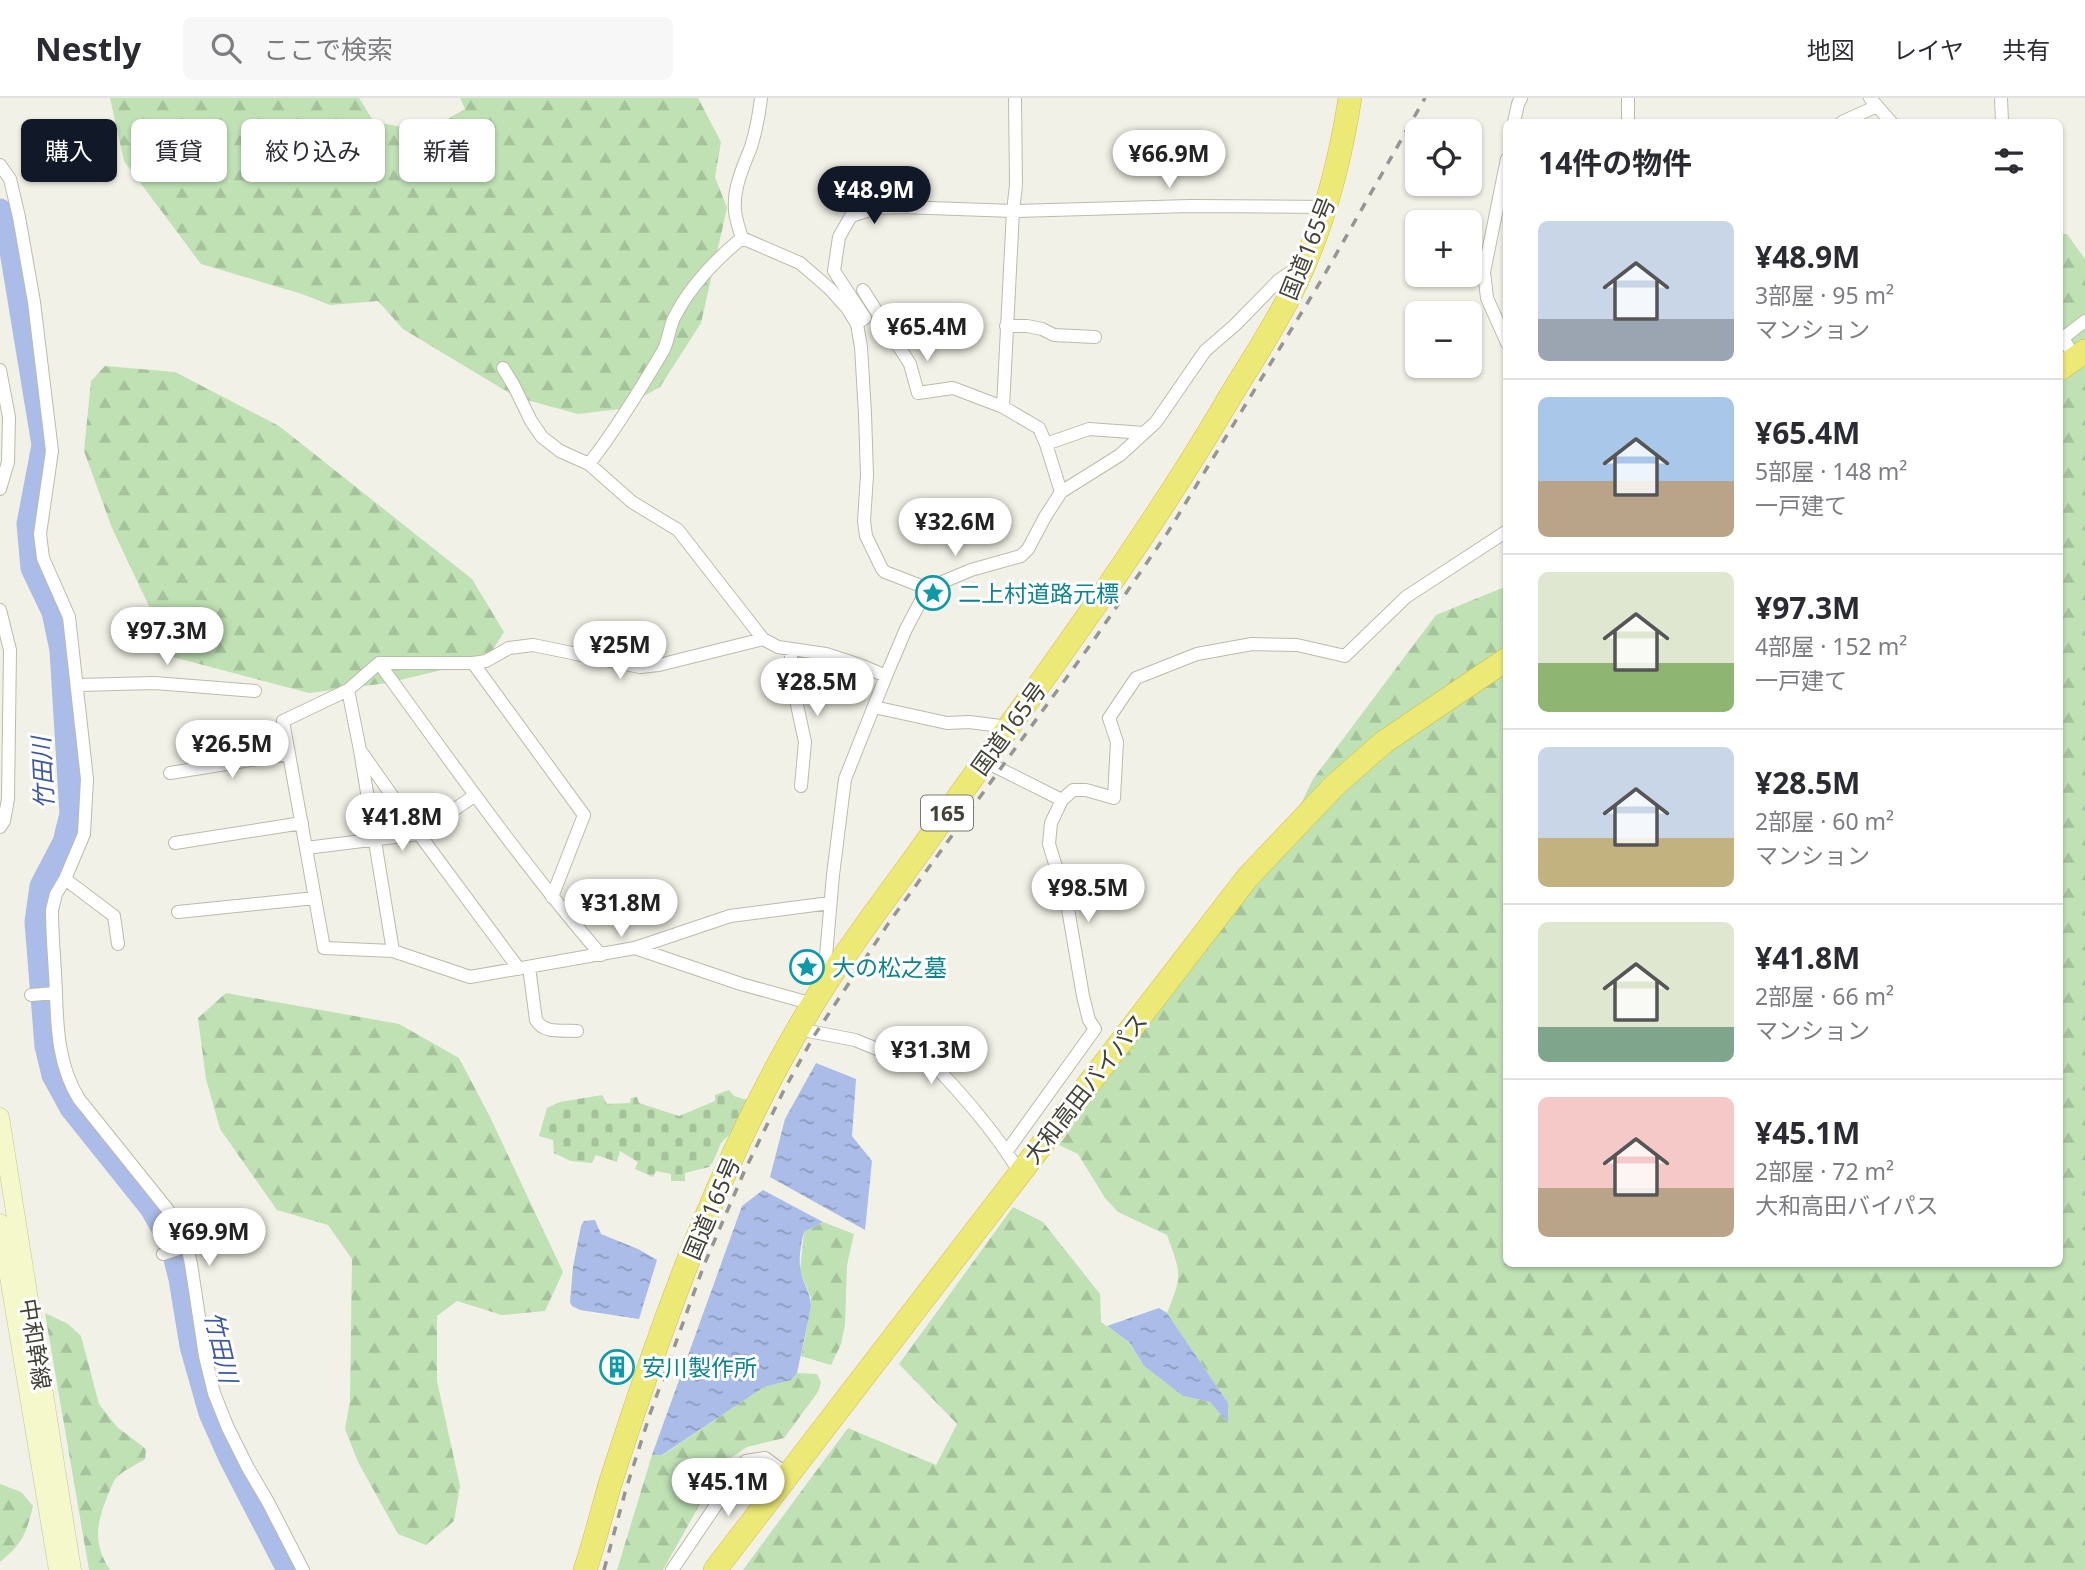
<!DOCTYPE html>
<html lang="ja">
<meta charset="utf-8">
<style>
body{margin:0;font-family:"Noto Sans","Noto Sans JP",sans-serif;background:#f7f7f7;color:#2b2b33;height:100vh;display:flex;flex-direction:column;font-size:26px;white-space:nowrap}
*{box-sizing:border-box;margin:0}
p{font-size:23px;color:#7c7c81}
.icon{flex:none;width:38px;height:38px;fill:none;stroke:currentColor;stroke-width:2;stroke-linecap:round;stroke-linejoin:round}
.map{position:relative;flex:1;overflow:hidden}
.panel{position:absolute;left:1503px;top:21px;width:560px;height:1148px;display:flex;flex-direction:column;background:#fff;border-radius:10px;box-shadow:0 2px 5px #0004}
.panel>*{flex:none}
.guide{position:absolute;left:21px;top:21px;width:665px;height:63px;display:flex;gap:14px}
.buttons{position:absolute;left:1405px;top:21px;display:grid;gap:14px}
.buttons a{display:grid;place-items:center;width:77px;height:77px;border-radius:10px;background:#fff;box-shadow:0 2px 5px #0004;font-size:35px}
.price{position:absolute;translate:-50% -60px;padding:0 16px;border-radius:24px;background:#fff;color:#222;font-size:23px;line-height:46px;filter:drop-shadow(0 2px 4px #0008)}
.price::after{content:'';position:absolute;left:50%;top:42px;width:21px;height:16px;margin-left:-10px;background:inherit;clip-path:polygon(0 0,100% 0,50% 100%)}
.price.selected{background:#111827;color:#fff}
ul{padding:0;list-style:none}
li{display:flex;align-items:center;gap:21px;height:175px;padding:0 35px}
li+li{border-top:2px solid #e1e1e2}
li span{display:grid;place-items:center;flex:none;width:196px;height:140px;border-radius:10px;color:#555}
li>.icon{margin-inline-start:auto}
span .icon{width:84px;height:84px;fill:#fffc;stroke-width:1}
li b{font-size:30px}
h2{display:flex;justify-content:space-between;align-items:center;height:84px;padding:0 35px;font-size:30px}
.tag{padding:0 24px;border-radius:10px;background:#fff;box-shadow:0 2px 5px #0004;font-size:24px;line-height:63px}
.tag.selected{background:#111827;color:#fff}
header{display:flex;align-items:center;gap:42px;box-sizing:border-box;height:98px;padding:0 35px;background:#fff;border-bottom:2px solid #e1e1e2}
header strong{font-size:33px}
nav{display:flex;gap:38px;margin-inline-start:auto;font-size:24px}
.search{width:490px;height:63px;background:#f7f7f7;display:flex;align-items:center;gap:18px;box-sizing:border-box;padding:0 24px;border-radius:10px;color:#7c7c81;font-size:26px}
.map>svg:first-child{display:block}
.forest{fill:url(#forest-firs)}
.cemetery{fill:url(#cemetery-stones)}
.water{fill:url(#water-ripples)}
.lines{fill:none;stroke-linecap:round;stroke-linejoin:round}
.river{stroke:#aabce7;stroke-width:23}
.street-casing{stroke:#bcbbaa;stroke-width:14}
.secondary-casing{stroke:#c4c697;stroke-width:19}
.highway-casing{stroke:#cbc147;stroke-width:24}
.street{stroke:#fff;stroke-width:12}
.secondary{stroke:#f5f8ca;stroke-width:18}
.highway{stroke:#ede976;stroke-width:23}
.rail{stroke:#959595;stroke-width:3.5;stroke-dasharray:9 9;stroke-linecap:butt}
.labels{text-anchor:middle;dominant-baseline:central;stroke-width:6;stroke-linejoin:round;paint-order:stroke}
.shield{fill:#fff;stroke:#7b7b73;stroke-width:2}
.shield-label{font-size:21px;font-weight:bold;fill:#434237}
.street-label{font-size:23px;fill:#434237;stroke:#fff}
.culture-label{font-size:23px;fill:#0d838f;stroke:#fff;text-anchor:start}
.water-label{font-size:24px;font-style:italic;fill:#3d59a3;stroke:#fff}
</style>
<header>
<strong>Nestly</strong>
<div class="search"><svg class="icon" aria-label="search" viewBox="0 0 24 24"><circle cx="10" cy="10" r="6"/><path d="M15 15l6 6"/></svg>ここで検索</div>
<nav><a>地図</a><a>レイヤ</a><a>共有</a></nav>
</header>
<div class="map">
<svg width="2085" height="1472" viewBox="0 0 2085 1472">
<defs>
<pattern id="forest-firs" width="22" height="20" patternUnits="userSpaceOnUse" patternTransform="scale(1.75)"><rect width="22" height="20" fill="#bfe1b4"/><path d="M5 1l3.5 6h-7zM16 11l3.5 6h-7z" fill="#a5c29b"/></pattern>
<pattern id="cemetery-stones" width="16" height="16" patternUnits="userSpaceOnUse" patternTransform="scale(1.75)"><rect width="16" height="16" fill="#bfe1b4"/><path d="M2 7V4a2 2 0 0 1 4 0v3zM10 15v-3a2 2 0 0 1 4 0v3z" fill="#a5c29b"/></pattern>
<pattern id="water-ripples" width="26" height="14" patternUnits="userSpaceOnUse" patternTransform="scale(1.75)"><rect width="26" height="14" fill="#aabce7"/><path d="M2 4q2-2 4 0t4 0M15 11q2-2 4 0t4 0" fill="none" stroke="#8c9abc"/></pattern>
</defs>
<rect width="100%" height="100%" fill="#f1f1e7"/>
<path class="forest" d="M110 0H359L374 24 426 33 465 11 460 0H698L721 44 715 79 727 110 701 225 660 289 620 311 578 316 516 299 403 231 378 203 330 207 302 196 201 166 124 63Z
M2060 136H2067L2085 161V1472H743L848 1330 936 1367 957 1326 899 1266 1013 1109 1043 1124 1100 1196 1101 1224 1130 1245 1144 1268 1183 1298 1210 1304 1227 1324 1228 1305 1167 1215C1183 1176 1181 1176 1167 1137L1118 1114 1105 1100 1078 1056 1059 1047 1152 918 1271 768 1313 681 1436 517 1507 488V1166H2060Z
M105 268 175 274 279 328 472 481 504 534 487 561 388 585 309 595 173 559 112 430 84 353 91 283Z
M226 895 399 926 459 960 490 1019 563 1174 545 1213 502 1217 457 1203 437 1218V1283L460 1388 454 1423 426 1447 398 1436 358 1364 345 1331 350 1303 352 1161 328 1127 277 1112 220 1031 206 981 198 920Z
M823 1124 854 1136 847 1167 845 1227 841 1246 831 1267 801 1258 811 1209V1200L800 1173 804 1134Z
M45 1215 68 1226 81 1238 99 1306 117 1329 146 1351 145 1361C136 1367 124 1372 117 1379 112 1385 110 1392 107 1399 96 1427 93 1446 110 1472H89Z
M797 1275 817 1276 821 1284 818 1294 784 1340 747 1349 723 1365 663 1472H617L652 1357H663L764 1289 791 1282Z
M0 1386 21 1394 33 1408C26 1436 23 1445 0 1464Z"/>
<path class="cemetery" d="M729 992 734 998 750 1003 734 1032 721 1045 713 1064 709 1069 685 1075V1083H671V1076L656 1073 653 1079 635 1071 638 1064 620 1053 617 1064 596 1057 592 1065 571 1063 554 1055 553 1042 539 1038 547 1010 560 1004 602 997 607 1006 630 1005 631 1000 637 999 639 1005 679 1018 715 1003V997Z"/>
<path class="water" d="M816 965 856 981 852 1038 872 1063 865 1132 770 1079 785 1021Z
M763 1092 823 1124 804 1134C801 1145 798 1163 801 1175 804 1187 811 1196 811 1209L797 1275 791 1282 764 1289 662 1357H652L742 1108Z
M595 1122 601 1136 638 1151 657 1162 639 1221 580 1212 572 1208 570 1204 573 1169 581 1128 584 1123Z
M1159 1210 1167 1215 1228 1305V1325L1210 1304 1183 1298 1144 1268 1130 1245 1107 1228Z"/>
<g class="lines">
<path class="river" d="M0 112 11 153 43 347 28 426 32 470 53 514 61 552 71 716 64 744 41 788 36 824 46 948 53 977 71 1010 151 1110 171 1145 180 1181 191 1248 210 1315 230 1360 288 1472"/>
<g class="street-casing">
<path id="street" d="M761 0C759 17 756 33 751 49 743 69 733 90 735 113 736 122 739 131 742 140L800 165 830 191 847 210 857 226 861 249 865 316 867 377 864 423 866 438 882 471 885 474 929 491
M1015 0 1016 87 1013 113 1003 309 1039 330 1046 346 1089 331 1144 335
M1628 0V24
M1870 0 1891 24
M2001 0 2002 24
M1514 24 1518 6 1521 0
M1842 24 1877 8
M1507 61 1484 174 1487 200 1507 245
M0 67 10 81 19 119 34 204 52 353 40 436 43 460 69 519 87 681 84 736 65 781 56 796 52 812C52 840 55 867 56 895 57 932 59 969 79 1001L168 1112 187 1148 191 1166 205 1258 214 1295 228 1330 248 1370 268 1404 303 1472
M863 192 910 266 918 295 953 290 1003 309
M857 226 865 220 834 173 839 139 851 118 876 110 902 109 1013 113 1190 108 1326 109
M1006 228H1027L1042 231 1054 237 1095 239
M2075 260 2063 240 2085 223
M503 270 514 288 531 323 542 339 560 353 589 366 632 404 678 432 763 541 778 549 826 556 860 567 886 578
M0 272 9 319 8 364 0 391
M1046 346 1061 394
M589 366C617 330 640 292 663 253 668 244 669 232 673 222 689 189 714 163 742 140
M0 512 10 552 8 701 4 723 0 729
M791 551V579L805 644 801 688
M379 565C451 664 521 764 601 857
M473 565 486 563 509 550 533 547 640 569 659 567 763 541
M78 587 155 585 255 593
M348 592 360 652 393 853
M874 609 947 625 969 624 1009 629
M360 652 419 736 519 871
M986 660 996 669 1062 702
M170 675 289 656
M175 745 302 725
M306 750 419 736 474 698
M65 781 114 818 118 846
M552 799 584 717 473 565H379L348 592 283 623 324 850 393 853 470 879 635 850
M178 814 315 800
M529 869 536 922C544 936 562 932 577 933
M824 881 833 777 845 681 886 578 906 531 924 497 929 491 940 485 971 472 1021 458 1028 451 1045 419 1061 394 1120 357 1156 324 1205 253 1235 227 1279 182 1300 168
M31 897 56 895
M813 906 741 886 635 850 730 818 830 805
M798 931 855 942 882 953H921C957 991 993 1030 1020 1075
M1007 1053 1095 931 1089 922 1083 898 1067 805 1049 746 1051 725 1062 702 1073 692H1086L1114 700 1117 644 1109 620 1136 580 1197 556 1252 546 1297 547 1345 558 1406 499 1507 433
M163 1156 187 1148
M672 1472 746 1363 765 1360 788 1377"/>
</g>
<g class="secondary-casing">
<path id="secondary" d="M0 1019 72 1472
M0 1125 58 1472"/>
</g>
<g class="highway-casing">
<path id="highway" d="M2060 271 2085 253
M585 1472C595 1443 602 1413 611 1383 664 1218 723 1053 814 904 847 850 888 798 925 746 1027 602 1134 461 1224 309 1248 268 1276 228 1296 185 1324 126 1340 64 1350 0
M715 1472 1247 780 1335 687 1384 644 1507 561"/>
</g>
<use href="#street" class="street"/>
<use href="#secondary" class="secondary"/>
<use href="#highway" class="highway"/>
<path class="rail" d="M604 1472 626 1391 650 1316 704 1167 744 1074 784 992 814 938 890 823 1091 546 1168 434 1322 181 1425 0"/>
</g>
<defs>
<g id="sight-ring" transform="scale(1.75)"><circle r="9.5" fill="#fff" stroke="#0f9aa8" stroke-width="1.5"/><path d="M0-6L1.8-2.2L6-1.7L2.9 1.2L3.7 5.4L0 3.3L-3.7 5.4L-2.9 1.2L-6-1.7L-1.8-2.2Z" fill="#0f9aa8"/></g>
<g id="building-ring" transform="scale(1.75)"><circle r="9.5" fill="#fff" stroke="#0f9aa8" stroke-width="1.5"/><path d="M-4-6H4V6H1V3H-1V6H-4ZM-2.5-4.3h1.7v1.8h-1.7ZM.8-4.3h1.7v1.8H.8ZM-2.5-1h1.7V.8h-1.7ZM.8-1h1.7V.8H.8Z" fill="#0f9aa8"/></g>
</defs>
<g fill-rule="evenodd">
<use href="#sight-ring" x="933" y="495"/>
<use href="#sight-ring" x="807" y="869"/>
<use href="#building-ring" x="617" y="1269"/>
</g>
<g class="labels">
<rect class="shield" x="921" y="697.5" width="52" height="35" rx="5"/>
<g class="shield-label">
<text x="947" y="715">165</text>
</g>
<g class="street-label">
<text transform="translate(1307 150) rotate(-68)">国道165号</text>
<text transform="translate(1008 630) rotate(-54)">国道165号</text>
<text transform="translate(1085 990) rotate(-52)">大和高田バイパス</text>
<text transform="translate(711 1110) rotate(-67)">国道165号</text>
<text transform="translate(36 1246) rotate(81)">中和幹線</text>
</g>
<g class="culture-label">
<text x="958" y="495">二上村道路元標</text>
<text x="832" y="869">大の松之墓</text>
<text x="642" y="1269">安川製作所</text>
</g>
<g class="water-label">
<text transform="translate(42 675) rotate(-93)">竹田川</text>
<text transform="translate(222 1249) rotate(77)">竹田川</text>
</g>
</g>
</svg>
<div class="buttons">
<a><svg class="icon" aria-label="locate" viewBox="0 0 24 24"><circle cx="12" cy="12" r="6"/><path d="M12 2v4M12 18v4M2 12h4M18 12h4"/></svg></a>
<a>+</a>
<a>−</a>
</div>
<b class="price" style="left:1169px;top:92px">¥66.9M</b>
<b class="price selected" style="left:874px;top:128px">¥48.9M</b>
<b class="price" style="left:927px;top:265px">¥65.4M</b>
<b class="price" style="left:955px;top:460px">¥32.6M</b>
<b class="price" style="left:167px;top:569px">¥97.3M</b>
<b class="price" style="left:620px;top:583px">¥25M</b>
<b class="price" style="left:817px;top:620px">¥28.5M</b>
<b class="price" style="left:232px;top:682px">¥26.5M</b>
<b class="price" style="left:402px;top:755px">¥41.8M</b>
<b class="price" style="left:1088px;top:826px">¥98.5M</b>
<b class="price" style="left:621px;top:841px">¥31.8M</b>
<b class="price" style="left:931px;top:988px">¥31.3M</b>
<b class="price" style="left:209px;top:1170px">¥69.9M</b>
<b class="price" style="left:728px;top:1420px">¥45.1M</b>
<div class="guide">
<a class="tag selected">購入</a>
<a class="tag">賃貸</a>
<a class="tag">絞り込み</a>
<a class="tag">新着</a>
</div>
<section class="panel">
<h2>14件の物件<svg class="icon" aria-label="filters" viewBox="0 0 24 24"><path d="M4 7h16M4 17h16"/><circle cx="9" cy="7" r="2"/><circle cx="15" cy="17" r="2"/></svg></h2>
<ul>
<li><span style="background:linear-gradient(#c9d6e8 70%,#9aa5b1 0)"><svg class="icon" aria-label="home" viewBox="0 0 24 24"><path d="M3 11l9-7 9 7M6 9v11h12V9"/></svg></span><div><b>¥48.9M</b><p>3部屋 · 95 m²</p><p>マンション</p></div></li>
<li><span style="background:linear-gradient(#a9c7e8 60%,#b9a48a 0)"><svg class="icon" aria-label="home" viewBox="0 0 24 24"><path d="M3 11l9-7 9 7M6 9v11h12V9"/></svg></span><div><b>¥65.4M</b><p>5部屋 · 148 m²</p><p>一戸建て</p></div></li>
<li><span style="background:linear-gradient(#dfe7d0 65%,#8fb573 0)"><svg class="icon" aria-label="home" viewBox="0 0 24 24"><path d="M3 11l9-7 9 7M6 9v11h12V9"/></svg></span><div><b>¥97.3M</b><p>4部屋 · 152 m²</p><p>一戸建て</p></div></li>
<li><span style="background:linear-gradient(#c9d6e8 65%,#c2b280 0)"><svg class="icon" aria-label="home" viewBox="0 0 24 24"><path d="M3 11l9-7 9 7M6 9v11h12V9"/></svg></span><div><b>¥28.5M</b><p>2部屋 · 60 m²</p><p>マンション</p></div></li>
<li><span style="background:linear-gradient(#dfe7d0 75%,#7fa58c 0)"><svg class="icon" aria-label="home" viewBox="0 0 24 24"><path d="M3 11l9-7 9 7M6 9v11h12V9"/></svg></span><div><b>¥41.8M</b><p>2部屋 · 66 m²</p><p>マンション</p></div></li>
<li><span style="background:linear-gradient(#f6c9c9 65%,#b9a48a 0)"><svg class="icon" aria-label="home" viewBox="0 0 24 24"><path d="M3 11l9-7 9 7M6 9v11h12V9"/></svg></span><div><b>¥45.1M</b><p>2部屋 · 72 m²</p><p>大和高田バイパス</p></div></li>
</ul>
</section>
</div>
